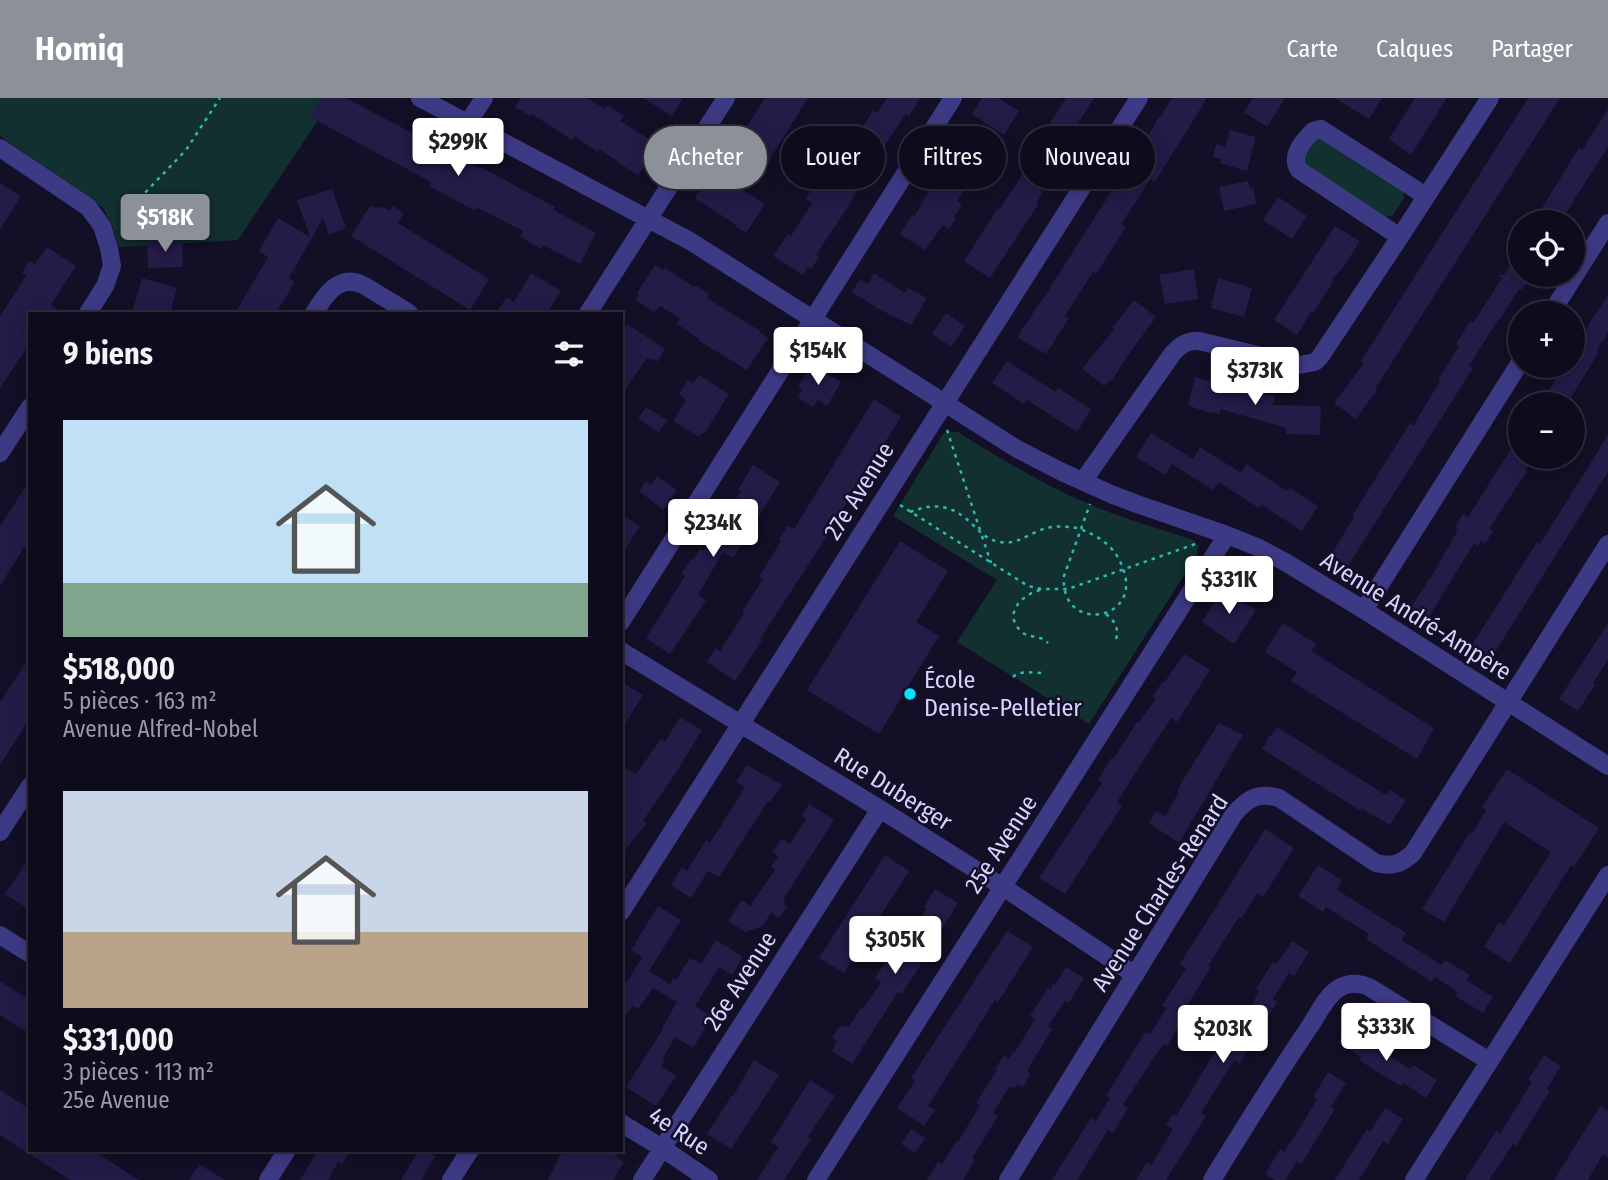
<!DOCTYPE html>
<html lang="fr">
<meta charset="utf-8">
<style>
body{margin:0;font-family:"Fira Sans Condensed",sans-serif;background:#171425;color:#f1f3f6;height:100vh;display:flex;flex-direction:column;font-size:26px;white-space:nowrap}
*{box-sizing:border-box;margin:0}
p{font-size:23px;color:#9b9ba3}
.icon{flex:none;width:38px;height:38px;fill:none;stroke:currentColor;stroke-width:2;stroke-linecap:round;stroke-linejoin:round}
.map{position:relative;flex:1;overflow:hidden}
.side{position:absolute;left:28px;top:214px;width:595px;height:840px;display:flex;flex-direction:column;background:#0e0b1c;border-radius:0px;box-shadow:0 4px 18px #0003,0 0 0 2px #2e2b3b}
.side>*{flex:none}
.guide{position:absolute;left:644px;top:28px;width:665px;height:63px;display:flex;gap:14px}
.buttons{position:absolute;left:1508px;top:112px;display:grid;gap:14px}
.buttons a{display:grid;place-items:center;width:77px;height:77px;border-radius:50%;background:#0e0b1c;box-shadow:0 4px 18px #0003,0 0 0 2px #2e2b3b;font-size:35px}
.price{position:absolute;translate:-50% -60px;padding:0 16px;border-radius:7px;background:#fff;color:#222;font-size:23px;line-height:46px;filter:drop-shadow(0 2px 4px #0008)}
.price::after{content:'';position:absolute;left:50%;top:42px;width:21px;height:16px;margin-left:-10px;background:inherit;clip-path:polygon(0 0,100% 0,50% 100%)}
.price.current{background:#8c9099;color:#fff}
ul{padding:0;list-style:none}
li{display:grid;align-content:center;gap:14px;height:371px;padding:0 35px}
li span{display:grid;place-items:center;height:217px;border-radius:0px;color:#555}
li>.icon{margin-inline-start:auto}
span .icon{width:126px;height:126px;fill:#fffc;stroke-width:1}
li b{font-size:30px}
h2{display:flex;justify-content:space-between;align-items:center;height:84px;padding:0 35px;font-size:30px}
.tag{padding:0 24px;border-radius:32px;background:#0e0b1c;box-shadow:0 4px 18px #0003,0 0 0 2px #2e2b3b;font-size:24px;line-height:63px}
.tag.current{background:#8c9099;color:#fff}
header{display:flex;align-items:center;gap:42px;box-sizing:border-box;height:98px;padding:0 35px;background:#8c9099;color:#fff}
header strong{font-size:33px}
nav{display:flex;gap:38px;margin-inline-start:auto;font-size:24px}
.map>svg:first-child{display:block}
.green{fill:#12302f}
.building{fill:#241b47}
.lines{fill:none;stroke-linecap:round;stroke-linejoin:round}
.path{stroke:#2fb8b0;stroke-width:2.5;stroke-dasharray:3.5 5;stroke-linecap:butt}
.minor{stroke:#3d3a85;stroke-width:18}
.poi-dot{fill:#00e5ff;stroke:#130f26;stroke-width:2.5}
.labels{text-anchor:middle;dominant-baseline:central;stroke-width:5;stroke-linejoin:round;paint-order:stroke}
.street-label{font-size:24px;fill:#d9d4ff;stroke:#130f26}
.poi-label{font-size:24px;fill:#d9d4ff;stroke:#130f26;text-anchor:start}
</style>
<header>
<strong>Homiq</strong>
<nav><a>Carte</a><a>Calques</a><a>Partager</a></nav>
</header>
<div class="map">
<svg width="1608" height="1082" viewBox="0 0 1608 1082">
<rect width="100%" height="100%" fill="#130f26"/>
<path class="green" d="M0 0H333L238 142 119 149 111 125 103 110 0 38Z
M1318 40 1321 41 1403 93 1404 100 1393 117 1387 119 1383 117 1304 67 1302 58 1313 42Z
M948 333 958 334C1005 364 1054 393 1106 413 1135 424 1164 432 1193 442L1198 447 1197 457 1089 626 957 544 997 482 893 418 943 336Z"/>
<path class="building" d="M321 0H346L478 70 479 68 555 109 554 112 596 135 580 166 543 147 541 151 520 139 523 133 476 109 474 112 429 88 431 84 310 19Z
M521 0H587L605 11 607 7 624 18 620 23 658 47 638 78 600 51 598 54 574 38 572 42 532 16 530 18 515 9Z
M643 0H683L672 18Z
M765 0H808L761 75 730 55Z
M887 0H920L909 18 906 16 867 74 848 109 817 155 816 157 819 159 811 171 808 169 803 177 773 158 788 136 791 138 812 105 805 101 814 88 822 92 830 77 833 79 873 12 877 15Z
M982 0H998L1019 13 1004 37 972 16Z
M1066 0H1094L1056 60 1058 61 1052 70 1054 71 1040 92 1043 94 1037 104 1039 105 990 180 964 163 998 110 1000 111 1025 72 1018 68 1033 45 1036 47Z
M1172 0H1207L1155 84 1151 81 1121 126 1126 129 1096 176 1093 174 1065 218 1069 220 1046 256 1018 240 1021 232 1030 221 1036 209 1041 204 1140 48 1141 49 1159 19 1160 20Z
M1253 0H1285L1267 29 1244 14Z
M1335 0H1382L1369 21Z
M1415 0H1447L1411 57 1389 41Z
M1528 0H1560L1375 291 1377 292 1356 321 1334 305 1364 265 1361 263Z
M1608 11V49L1560 124H1537L1545 112 1542 110 1579 50 1582 52Z
M1230 32 1256 39 1247 73 1220 65 1222 61 1213 59 1216 46 1225 49Z
M949 59 975 76 957 103 962 107 954 119 956 121 949 131 943 127 925 152 900 136 912 117 914 119Z
M712 73 765 106 746 135 735 128 736 127 695 100Z
M1248 83 1250 90 1253 89 1256 106 1224 113 1219 89Z
M0 85 21 98 0 132Z
M332 91 346 130 329 137 323 120 289 180 295 184 276 215H235L268 159 259 153 278 120 310 139 297 102Z
M1278 99 1307 118 1292 141 1263 122Z
M370 108 375 110 383 109 390 113 393 108 404 115 398 125 489 181 470 212 351 138Z
M1335 128 1360 143 1344 168 1331 183 1333 184 1314 214H1311L1297 237 1274 222Z
M147 143H182L183 169 148 170Z
M47 149 76 168 51 207 63 215H30V245L0 290V218L26 178 22 175 29 163 35 166Z
M1521 150V177H1531L1522 192 1519 191 1497 226 1496 225 1469 268 1473 270 1348 468 1331 457 1354 419 1352 418 1410 325 1413 328 1440 283 1438 282 1459 248 1456 246 1470 223 1473 225 1502 180 1497 177H1504Z
M655 167 663 172 665 170 694 189 695 187 709 196 707 200 760 233 759 234 768 240 747 272 698 242 699 241 677 226 680 220 660 208 654 214 636 202 639 197 637 195Z
M1194 171 1198 201 1165 206 1159 177Z
M531 175 561 193 547 215H496L507 199 514 204Z
M874 175 905 195 908 190 927 200 911 227 877 210 852 194 860 181 868 186Z
M142 180 177 190 170 215H132Z
M1218 180 1252 190 1244 219 1211 210Z
M1608 197V235L1597 252 1599 254 1567 306H1554L1544 300 1564 268H1573V251Z
M1134 202 1156 219 1126 260 1113 281 1104 288 1082 271 1114 231 1112 230Z
M946 215 965 228 951 249 932 236Z
M627 226 665 251 657 264 651 260 650 262 647 260 621 298 622 234Z
M1007 263 1056 294 1058 290 1091 311 1077 334 1027 302 1024 306 992 285Z
M812 266 841 284 827 308 818 302 813 309 798 300 802 292 798 289Z
M699 277 729 296 704 336 702 335 699 339 673 323 686 302 684 301 685 300 679 296 688 282 693 286Z
M1195 279 1240 292 1241 289 1275 298 1272 307 1321 308 1320 337 1286 336V330L1221 311 1219 316 1211 314V315L1195 310 1188 307Z
M874 301 901 319 842 412 838 421 760 541 762 542 735 583 707 564 716 550 720 553 744 515 742 514 763 481 759 479 781 443 779 441 788 428 794 431Z
M646 309 667 322 659 334 638 321Z
M1151 335 1193 361 1200 349 1241 375 1246 366 1287 393 1290 390 1318 408 1302 433 1262 407 1259 410 1219 384 1213 392 1172 366 1165 377 1136 359Z
M1521 335V359H1533L1525 372 1527 373 1489 431 1493 433 1485 446 1481 443 1478 448 1474 445 1429 519 1412 508 1429 481H1430L1458 432 1455 430 1463 416 1468 419Z
M1608 337V374L1492 559 1472 547 1537 444 1540 446Z
M753 367 780 384 733 460 723 454 698 497 706 502 670 556 646 540 685 478 681 476 691 461 693 462 700 451 703 453 741 393 738 392Z
M657 378 677 392 663 412 639 393 646 383 651 387Z
M30 382V447L25 448 0 488V428Z
M621 416 640 428 621 458Z
M900 443 948 473 916 524 939 538 879 636 807 592Z
M1223 491 1256 512 1234 546 1202 524Z
M1283 525 1316 546 1311 553 1434 630 1417 661 1291 583 1297 574 1265 554Z
M1608 525V562L1593 585 1595 587 1578 613 1559 601Z
M1184 556 1210 572 1177 624 1171 620 1148 655 1117 704 1122 708 1065 796 1039 780 1102 685 1098 682 1112 659 1114 660 1137 624 1138 625 1156 601 1153 598 1162 584 1164 585Z
M30 559V620L0 667V604Z
M621 584 643 597 621 632Z
M680 619 702 632 679 670 643 723 647 725 621 757V668L636 676 661 641 665 644Z
M1219 625 1243 637 1179 745 1149 725 1156 713 1165 718 1179 694 1177 693 1183 682Z
M1277 629 1386 697 1390 692 1406 702 1390 727 1362 711 1361 713 1262 651 1270 637 1271 638Z
M747 667 782 687 770 704 768 703 719 779 708 773 691 800 671 787 682 769 687 773 706 742 710 745 745 689 736 684Z
M1507 671 1599 730 1574 769 1571 767 1510 865 1484 849 1499 824 1504 827 1551 754 1504 724 1444 824 1422 811 1470 734 1472 736 1486 712 1482 709Z
M809 706 834 722 784 800 785 802 783 805 787 809 779 820 771 814 763 828 745 834 728 823 742 802 750 808 775 772 771 769 778 758 773 754 781 741 790 746 806 721 802 718Z
M1265 731 1294 750 1263 799 1257 795 1242 820 1239 819 1208 868 1211 869 1181 918 1184 920 1167 948 1163 946 1123 1007 1128 1010 1113 1035 1108 1032 1077 1082H1052L1091 1020 1096 1023 1110 1000 1106 998 1145 934 1150 936 1167 910 1162 908 1186 870 1180 866Z
M885 757 909 773 844 875 819 860Z
M30 759V812L5 796Z
M1318 767 1342 782 1337 792 1406 835 1402 840 1403 843 1442 867 1445 862 1470 877 1466 882 1493 899 1483 915 1455 898 1458 894 1435 879 1432 884 1366 841 1369 836 1326 809 1323 814 1298 798Z
M935 791 958 805 913 879 901 896 898 894 852 966 832 953 837 943 832 940 839 929 849 928 861 910 863 911 881 884 875 880 894 851 899 855 926 811 924 809Z
M658 808 681 822 649 873 670 886 674 880 676 882 690 860 701 866 716 842 743 859 732 877 719 869 695 908 712 919 693 950 675 939 663 960 665 962 661 968 676 978 656 1008 626 989 663 931 662 930 677 904 653 890 638 911 633 908 621 923V880L627 884 642 859 631 852Z
M1007 833 1033 849 998 904 995 902 928 1008 935 1012 924 1028 897 1010 915 983 911 980Z
M1292 843 1309 854 1294 878 1289 875 1273 901 1277 904 1240 965 1234 962 1218 988 1201 1015 1206 1018 1166 1082H1136L1147 1064 1151 1067 1158 1056 1173 1031 1166 1027 1173 1016 1176 1018 1225 938 1223 937 1231 926 1237 930 1259 894 1256 891 1273 864 1277 866Z
M1066 869 1084 880 1069 905 1065 903 1048 928 1052 931 1027 973 1031 976 1023 989 1018 986 1015 990 1010 988 993 1015 998 1018 972 1060 975 1062 963 1082H927L938 1064 942 1066 957 1043 958 1044 980 1007 976 1005 997 972 995 971 1004 957 1009 961 1013 953 1015 954 1035 921 1030 918 1048 890 1050 892 1053 886 1055 887Z
M0 883 30 902V936L0 917Z
M1349 926 1373 942 1371 946 1394 961 1410 971 1413 967 1437 982 1426 1000 1403 985 1401 988 1387 980 1359 962 1361 959 1338 944Z
M1544 957 1561 968 1547 991 1550 993 1516 1048 1513 1046 1489 1082H1465L1496 1033 1500 1036 1532 984 1528 982Z
M754 962 779 977 731 1051 707 1036 732 997 733 998Z
M1328 974 1346 985 1331 1009 1335 1011 1301 1066 1297 1063 1285 1082H1275L1265 1076 1280 1051 1284 1054 1301 1028 1317 1001 1313 999Z
M810 982 835 998 808 1039 811 1041 784 1082H757L778 1049 771 1044Z
M0 992 30 1011V1052H92L139 1082H70L0 1037Z
M1600 1008 1608 1013V1059L1603 1056 1588 1082H1554Z
M1385 1010 1403 1021 1388 1046 1383 1043 1359 1082H1335L1367 1031 1370 1034Z
M911 1031 925 1040 915 1055 901 1046Z
M318 1052H351L342 1066 338 1064 328 1082H300Z
M419 1052H423L435 1058 421 1082H401Z
M563 1052H620L616 1059 624 1064 613 1082H548Z
M199 1066 225 1082H189Z"/>
<g class="lines">
<path class="path" d="M121 137 132 129 142 98 186 52 220 0
M947 332 980 432
M900 407 1028 488 1041 491H1068L1198 445
M910 414C936 404 953 407 973 427 982 436 988 442 1000 444 1014 447 1024 439 1036 434 1050 427 1063 428 1078 430 1098 438 1114 447 1122 468 1146 524 1059 537 1064 478L1090 406
M982 438 991 465
M1040 492C1021 497 1002 517 1022 534 1030 541 1039 536 1048 545
M1106 516C1115 523 1119 530 1116 542
M1013 579C1020 572 1034 575 1043 575"/>
<path class="minor" d="M420 0 690 143 1017 351 1062 374 1113 397 1137 406 1227 437 1257 449 1285 464 1364 512 1608 668
M468 25 484 0
M0 50 88 109 102 128 109 150 112 168 105 188 88 215
M1400 139 1299 72C1290 58 1302 44 1313 33L1321 31 1426 98
M314 215C324 199 338 176 361 186 366 188 371 192 375 194 386 201 398 208 409 215
M588 215 726 0
M1551 215 1608 125
M0 355 30 309
M1083 383 1173 255C1181 247 1187 242 1199 243L1299 267 1315 264 1320 259 1400 139 1490 0
M1364 512 1521 263
M621 524 953 0
M621 553 880 711 1003 789 1135 877
M0 734 30 688
M621 814 1139 0
M0 837 30 856
M621 1025 662 1050 709 1082
M268 1082 287 1052
M451 1082 470 1052
M642 1082 880 711
M816 1082 1227 437
M1008 1082 1234 716C1248 700 1258 694 1279 700L1376 765C1392 769 1401 766 1413 755L1608 446
M1212 1082C1244 1030 1276 978 1310 928 1318 916 1326 898 1339 890 1349 884 1359 885 1369 889L1489 963
M1414 1082 1608 777"/>
</g>
<circle class="poi-dot" cx="910" cy="596" r="7"/>
<g class="labels">
<g class="street-label">
<text transform="translate(859 393) rotate(-58)">27e Avenue</text>
<text transform="translate(1416 518) rotate(32)">Avenue André-Ampère</text>
<text transform="translate(893 691) rotate(32)">Rue Duberger</text>
<text transform="translate(1001 746) rotate(-57)">25e Avenue</text>
<text transform="translate(1160 795) rotate(-57)">Avenue Charles-Renard</text>
<text transform="translate(740 883) rotate(-57)">26e Avenue</text>
<text transform="translate(679 1033) rotate(33)">4e Rue</text>
</g>
<g class="poi-label">
<text x="924" y="582">École<tspan x="924" dy="28">Denise-Pelletier</tspan></text>
</g>
</g>
</svg>
<div class="buttons">
<a><svg class="icon" aria-label="locate" viewBox="0 0 24 24"><circle cx="12" cy="12" r="6"/><path d="M12 2v4M12 18v4M2 12h4M18 12h4"/></svg></a>
<a>+</a>
<a>−</a>
</div>
<b class="price" style="left:458px;top:80px">$299K</b>
<b class="price current" style="left:165px;top:156px">$518K</b>
<b class="price" style="left:818px;top:289px">$154K</b>
<b class="price" style="left:1255px;top:309px">$373K</b>
<b class="price" style="left:713px;top:461px">$234K</b>
<b class="price" style="left:1229px;top:518px">$331K</b>
<b class="price" style="left:895px;top:878px">$305K</b>
<b class="price" style="left:1386px;top:965px">$333K</b>
<b class="price" style="left:1223px;top:967px">$203K</b>
<div class="guide">
<a class="tag current">Acheter</a>
<a class="tag">Louer</a>
<a class="tag">Filtres</a>
<a class="tag">Nouveau</a>
</div>
<section class="side">
<h2>9 biens<svg class="icon" aria-label="filters" viewBox="0 0 24 24"><path d="M4 7h16M4 17h16"/><circle cx="9" cy="7" r="2"/><circle cx="15" cy="17" r="2"/></svg></h2>
<ul>
<li><span style="background:linear-gradient(#bfe0f5 75%,#7fa58c 0)"><svg class="icon" aria-label="home" viewBox="0 0 24 24"><path d="M3 11l9-7 9 7M6 9v11h12V9"/></svg></span><div><b>$518,000</b><p>5 pièces · 163 m²</p><p>Avenue Alfred-Nobel</p></div></li>
<li><span style="background:linear-gradient(#c9d6e8 65%,#b9a48a 0)"><svg class="icon" aria-label="home" viewBox="0 0 24 24"><path d="M3 11l9-7 9 7M6 9v11h12V9"/></svg></span><div><b>$331,000</b><p>3 pièces · 113 m²</p><p>25e Avenue</p></div></li>
</ul>
</section>
</div>
